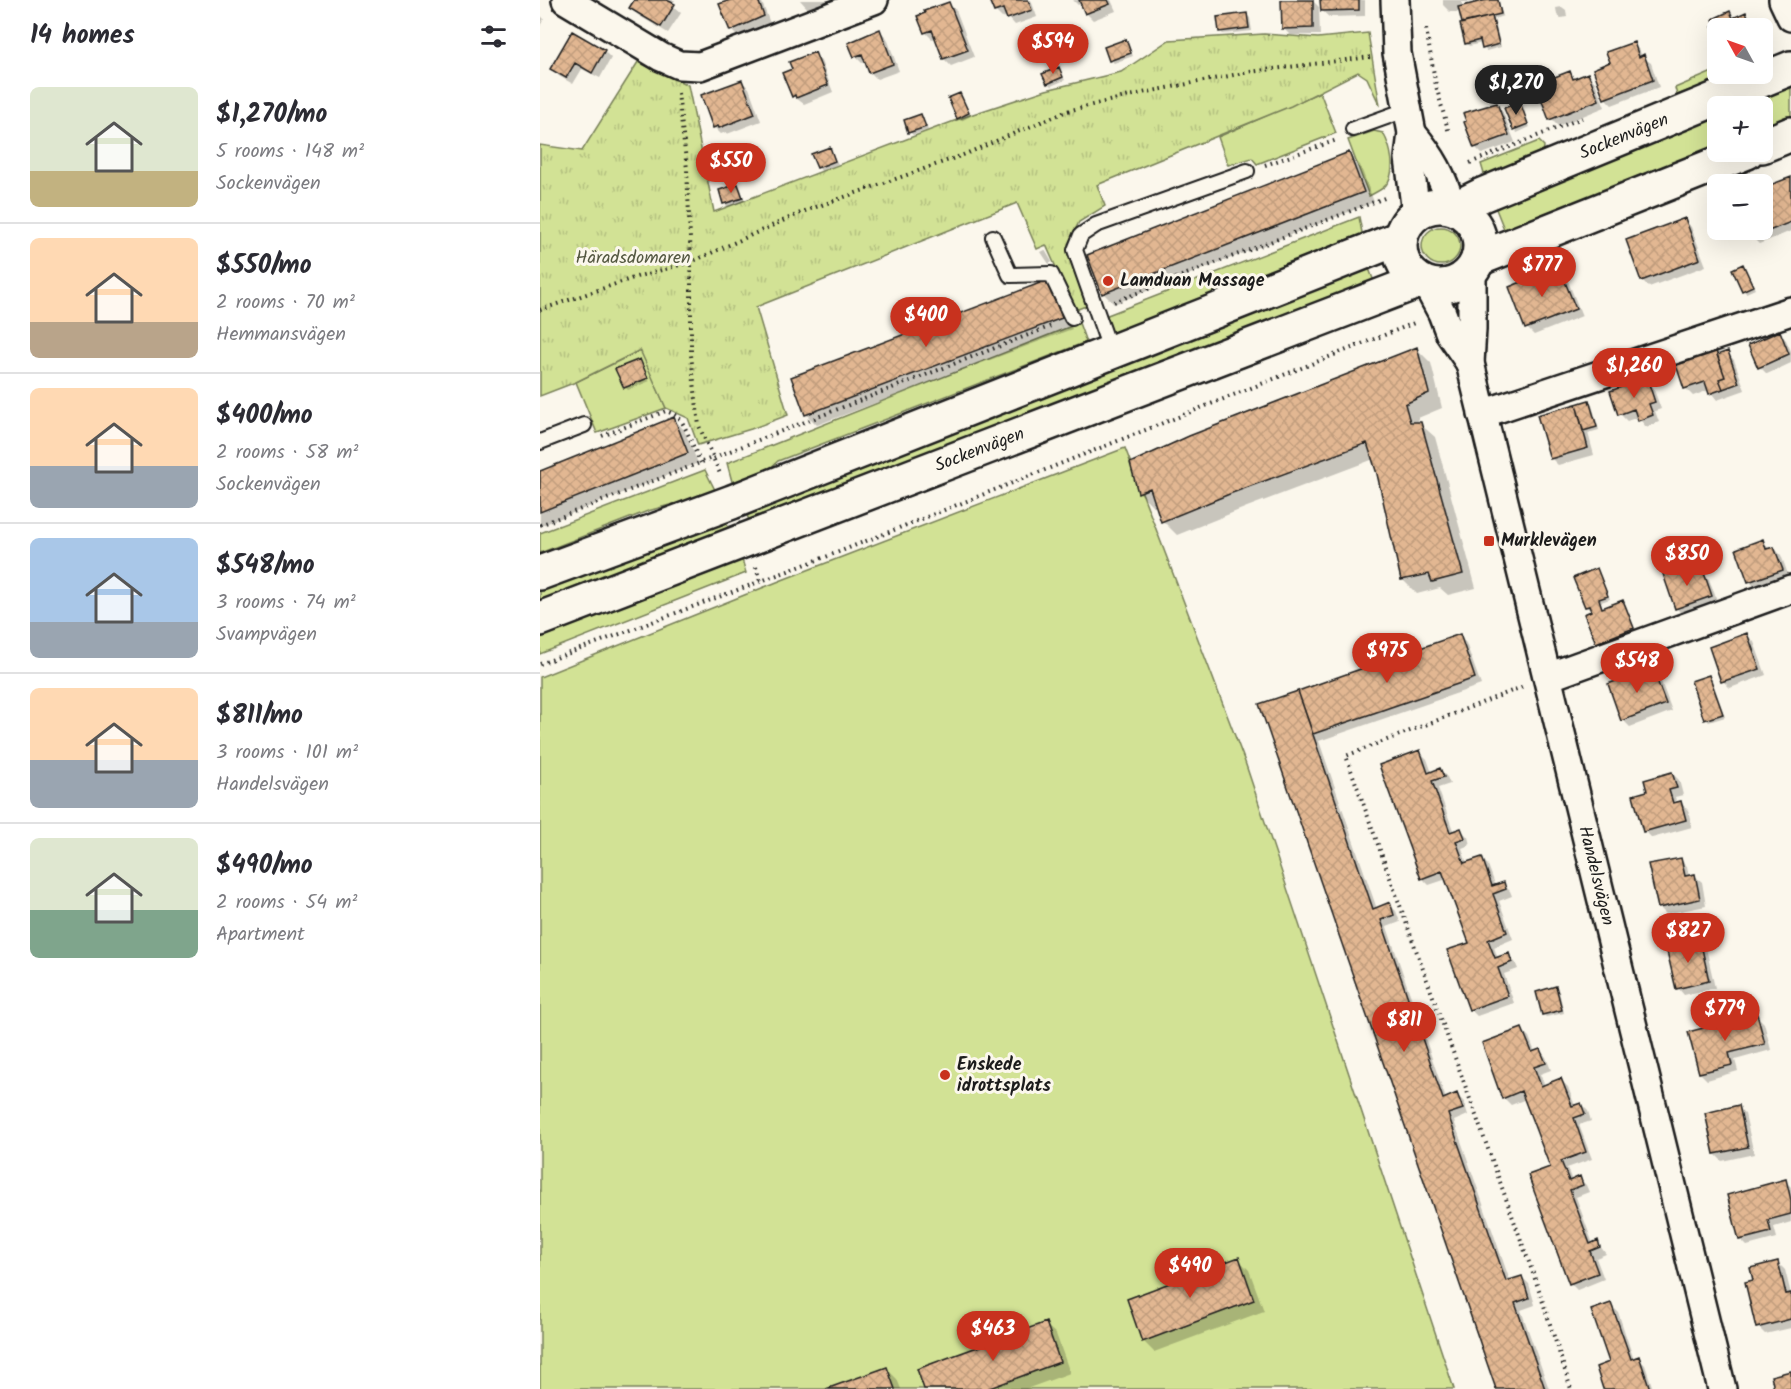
<!DOCTYPE html>
<meta charset="utf-8">
<style>
body{margin:0;font-family:Kalam,sans-serif;background:#f2f2f3;color:#2b2b33;height:100vh;display:flex;flex-direction:column;font-size:22px;white-space:nowrap}
*{box-sizing:border-box;margin:0}
p{font-size:20px;color:#7c7c81}
.icon{flex:none;width:33px;height:33px;fill:none;stroke:currentColor;stroke-width:2;stroke-linecap:round;stroke-linejoin:round}
.map{position:relative;flex:1;overflow:hidden}
.drawer{display:flex;flex-direction:column;background:#fff;width:540px}
.drawer>*{flex:none}
.needle{width:39px;rotate:310deg}
.fabs{position:absolute;left:1167px;top:18px;display:grid;gap:12px}
.fabs a{display:grid;place-items:center;width:66px;height:66px;border-radius:9px;background:#fff;box-shadow:0 6px 24px #0002;font-size:30px}
.price{position:absolute;translate:-50% -51px;padding:0 14px;border-radius:21px;background:#c8321e;color:#fff;font-size:20px;line-height:39px;filter:drop-shadow(0 2px 3px #0008)}
.price::after{content:'';position:absolute;left:50%;top:36px;width:18px;height:14px;margin-left:-9px;background:inherit;clip-path:polygon(0 0,100% 0,50% 100%)}
.price.selected{background:#222;color:#fff}
ul{padding:0;list-style:none}
li{display:flex;align-items:center;gap:18px;height:150px;padding:0 30px}
li+li{border-top:2px solid #e1e1e2}
li span{display:grid;place-items:center;flex:none;width:168px;height:120px;border-radius:9px;color:#555}
li>.icon{margin-inline-start:auto}
span .icon{width:72px;height:72px;fill:#fffc;stroke-width:1}
li b{font-size:26px}
h2{display:flex;justify-content:space-between;align-items:center;height:72px;padding:0 30px;font-size:26px}
main{display:flex;flex:1;min-height:0}
.map>svg:first-child{display:block}
.green{fill:#d2e295;stroke:#777f58;stroke-width:1.5}
.park{fill:url(#park-tufts);stroke:#777f58;stroke-width:1.5}
.shadow{fill:#0003;fill-rule:evenodd}
.building{fill:url(#building-cross-hatch);stroke:#1c1c1c;stroke-width:1.5}
.lines{fill:none;stroke-linecap:round;stroke-linejoin:round}
.lane-casing{stroke:#1c1c1c;stroke-width:18}
.street-casing{stroke:#1c1c1c;stroke-width:32}
.secondary-casing{stroke:#1c1c1c;stroke-width:38}
.path{stroke:#1c1c1c;stroke-width:4;stroke-dasharray:1.5 4.5;stroke-linecap:butt}
.lane{stroke:#fbf7ec;stroke-width:14}
.street{stroke:#fbf7ec;stroke-width:27}
.secondary{stroke:#fbf7ec;stroke-width:33}
.poi-dot{fill:#c8321e;stroke:#fbf7ec;stroke-width:2}
.labels{text-anchor:middle;dominant-baseline:central;stroke-width:6;stroke-linejoin:round;paint-order:stroke}
.street-label{font-size:18px;fill:#1c1c1c;stroke:#fbf7ec}
.park-label{font-size:18px;fill:#535740;stroke:#fbf7ec}
.poi-label{font-size:18px;font-weight:bold;fill:#1c1c1c;stroke:#fbf7ec;text-anchor:start}
</style>
<main>
<section class="drawer">
<h2>14 homes<svg class="icon" aria-label="filters" viewBox="0 0 24 24"><path d="M4 7h16M4 17h16"/><circle cx="9" cy="7" r="2"/><circle cx="15" cy="17" r="2"/></svg></h2>
<ul>
<li><span style="background:linear-gradient(#dfe7d0 70%,#c2b280 0)"><svg class="icon" aria-label="home" viewBox="0 0 24 24"><path d="M3 11l9-7 9 7M6 9v11h12V9"/></svg></span><div><b>$1,270/mo</b><p>5 rooms · 148 m²</p><p>Sockenvägen</p></div></li>
<li><span style="background:linear-gradient(#ffd9b3 70%,#b9a48a 0)"><svg class="icon" aria-label="home" viewBox="0 0 24 24"><path d="M3 11l9-7 9 7M6 9v11h12V9"/></svg></span><div><b>$550/mo</b><p>2 rooms · 70 m²</p><p>Hemmansvägen</p></div></li>
<li><span style="background:linear-gradient(#ffd9b3 65%,#9aa5b1 0)"><svg class="icon" aria-label="home" viewBox="0 0 24 24"><path d="M3 11l9-7 9 7M6 9v11h12V9"/></svg></span><div><b>$400/mo</b><p>2 rooms · 58 m²</p><p>Sockenvägen</p></div></li>
<li><span style="background:linear-gradient(#a9c7e8 70%,#9aa5b1 0)"><svg class="icon" aria-label="home" viewBox="0 0 24 24"><path d="M3 11l9-7 9 7M6 9v11h12V9"/></svg></span><div><b>$548/mo</b><p>3 rooms · 74 m²</p><p>Svampvägen</p></div></li>
<li><span style="background:linear-gradient(#ffd9b3 60%,#9aa5b1 0)"><svg class="icon" aria-label="home" viewBox="0 0 24 24"><path d="M3 11l9-7 9 7M6 9v11h12V9"/></svg></span><div><b>$811/mo</b><p>3 rooms · 101 m²</p><p>Handelsvägen</p></div></li>
<li><span style="background:linear-gradient(#dfe7d0 60%,#7fa58c 0)"><svg class="icon" aria-label="home" viewBox="0 0 24 24"><path d="M3 11l9-7 9 7M6 9v11h12V9"/></svg></span><div><b>$490/mo</b><p>2 rooms · 54 m²</p><p>Apartment</p></div></li>
</ul>
</section>
<div class="map">
<svg width="1251" height="1389" viewBox="0 0 1251 1389">
<defs>
<pattern id="park-tufts" width="24" height="20" patternUnits="userSpaceOnUse" patternTransform="scale(1.5)"><rect width="24" height="20" fill="#d2e295"/><path d="M3 7l-1-3M5 7V3M7 7l1-3M15 17l-1-3M17 17v-4M19 17l1-3" fill="none" stroke="#b4c180"/></pattern>
<pattern id="building-cross-hatch" width="8" height="8" patternUnits="userSpaceOnUse" patternTransform="scale(1.5)"><rect width="8" height="8" fill="#e2b792"/><path d="M0 0l8 8M0 8l8-8" fill="none" stroke="#c19d7d"/></pattern>
</defs>
<rect width="100%" height="100%" fill="#fbf7ec"/>
<filter id="ink" filterUnits="userSpaceOnUse"><feTurbulence type="fractalNoise" baseFrequency=".0167" numOctaves="2"/><feDisplacementMap in="SourceGraphic" scale="12" xChannelSelector="R" yChannelSelector="G"/><feConvolveMatrix kernelMatrix="1 2 1 2 8 2 1 2 1" color-interpolation-filters="sRGB"/></filter>
<g filter="url(#ink)">
<path class="green" d="M1177 70 1178 74H1195L1137 95 1135 88Z
M1251 86V120L1223 131 1222 106H1200Z
M780 92 796 133 717 164 712 158 688 165 678 137Z
M1177 115V149L966 234 954 204Z
M834 131 843 133C851 147 857 171 846 185 842 190 834 193 829 196L808 140Z
M999 141 1004 146 1003 156C981 151 963 172 947 184L941 164Z
M819 217 824 243 786 251 572 333 565 316Z
M882 246a19 19 0 1 1 38 0a19 19 0 1 1-38 0Z
M828 266 835 284 212 528 205 510Z
M539 323 546 342 238 461 217 480 194 489 187 463Z
M101 350 126 408 57 433 36 382Z
M585 448 705 762 914 1389H0V677L242 580Z
M165 470 177 494 159 502 133 504 108 511 0 553V533Z
M183 513 191 535 0 609V584Z
M199 549 206 573 0 654V638L154 578 181 554Z"/>
<path class="park" d="M828 33 840 106 827 78 818 72 751 106 557 185 565 206 539 222 528 244 546 306 535 310 506 245 497 249 477 203 216 307 248 415 211 429 158 445 148 418 126 408 100 350 36 382 0 396V145L42 151 98 62 148 85 174 212 430 115 506 90 581 72 629 40 724 34 778 38Z"/>
<path class="shadow" d="M95 0H135L132 5 141 13 128 33 98 15 91 8Z
M194 0H221L230 23 198 37 191 30Z
M260 0H291L268 9Z
M450 0H491L497 17 475 25 467 16 462 18 455 11Z
M533 0H571L576 11 553 20 546 13 542 3 538 5Z
M772 0 782 10V0H825V16L789 17 779 8 780 35H750L743 28Z
M903 0H958L963 16 954 19 961 47 946 51 942 43 929 46 926 43 920 12H910L903 5ZM922 2H939L922 8Z
M409 4 416 10 434 57 411 66 404 59 396 38 392 39 385 32 387 14Z
M1022 7 1026 10 1027 17 1021 18 1017 15 1016 8Z
M1189 13 1195 19 1205 14 1212 21 1216 28 1174 27Z
M0 15 4 19 0 26Z
M707 15 710 18 712 31 683 34 680 31Z
M340 31 347 38 359 71 337 79 330 72 326 62 322 63 315 56Z
M586 41 593 56 574 63 570 60Z
M1093 44 1100 51 1102 57 1111 63 1119 87 1072 105 1065 98 1072 63Z
M64 51 71 58 60 78 42 69 33 84 19 76 12 69Z
M274 54 281 61 293 92 264 104 253 96 254 69Z
M518 69 525 80 511 86 508 83Z
M1029 73 1036 80 1048 75 1055 82 1065 107 1018 126 1011 119 1012 89Z
M202 82 209 88 221 121 187 134 186 132 181 134 174 127Z
M420 94 431 116 421 121 418 118Z
M979 104 990 127 977 133 966 109Z
M956 105 963 112 975 142 942 154 935 147Z
M381 115 388 130 373 135 370 132Z
M290 149 298 164 281 171 278 167Z
M809 154 820 165 834 202 574 304 563 293Z
M1251 179V231L1219 244 1212 237 1209 230H1222Z
M198 185 201 189 205 201 188 207 185 204 181 191Z
M1145 220 1151 227 1166 266 1109 287 1102 280Z
M505 250 512 262 509 264 501 252Z
M1203 266 1215 289 1206 293 1203 290Z
M1019 269 1026 276 1042 316 994 335 987 328 971 288Z
M519 292 532 329 277 425 266 414Z
M1239 333 1246 340 1251 351V363L1227 374 1220 367Z
M877 349 891 363 902 408 878 418 879 423 895 437 936 588 908 595 900 588 877 594 863 580 834 459 707 507 637 535 623 521 617 505 613 506 599 492Z
M1176 353 1179 356 1187 353 1194 360 1205 390 1177 400 1169 390 1153 396 1146 389 1138 366Z
M100 361 110 381 88 390 85 387Z
M1106 380 1113 387 1121 409 1115 411 1119 422 1106 427 1098 417 1087 421 1080 414Z
M1049 402 1052 405 1059 430 1048 433 1054 455 1018 465 1011 458Z
M134 419 144 430 158 463 0 526V472Z
M1222 541 1230 550 1234 548 1241 555 1249 577 1216 588 1209 581Z
M1142 569 1150 576 1162 572 1169 579 1178 603 1143 615 1136 608Z
M1057 570 1070 599 1061 602 1063 609 1083 602 1086 605 1096 631 1060 645 1057 642 1053 612 1051 608 1049 609 1046 606Z
M1207 635 1214 642 1226 675 1190 688 1183 681Z
M919 636 926 643 941 685 779 741 837 909 849 904 856 911 860 922 847 927 906 1099 917 1095 924 1102 928 1115 914 1121 970 1281 982 1277 989 1284 995 1305 981 1310 1009 1389H957L720 705Z
M1112 669 1119 676 1132 711 1090 727 1083 720Z
M1169 677 1172 680 1185 717 1169 722 1166 719Z
M880 752 887 759 892 773 900 770 907 777 910 784 898 788 914 833 921 830 928 837 930 845 922 848 927 864 941 858 948 865 956 887 963 884 970 891 972 896 959 901 973 939 954 947 958 959 968 955 975 962 978 969 964 974 974 1003 937 1016 931 1010 909 951 930 943 907 879 889 885 882 878Z
M1132 773 1139 780 1143 795 1135 797 1137 804 1141 803 1148 810 1152 827 1112 838 1105 831 1109 792Z
M1140 859 1147 866 1149 877 1155 876 1162 882 1166 906 1126 914 1119 907Z
M1159 941 1166 948 1175 988 1144 995 1138 988Z
M1015 988 1019 991 1024 1013 1006 1017 1003 1014Z
M1217 1016 1224 1023 1231 1050 1195 1060 1198 1071 1167 1080 1160 1073Z
M982 1030 989 1037 995 1052 1000 1050 1006 1057 1011 1070 1000 1074 1005 1086 1021 1080 1028 1087 1035 1106 1041 1104 1048 1111 1051 1121 1039 1125 1052 1159 1027 1168 1032 1181 1039 1178 1046 1185 1049 1192 1036 1197 1053 1244 1057 1242 1066 1254 1056 1258 1064 1279 1037 1290 1030 1283 1012 1168 986 1099 971 1105 964 1098Z
M1198 1107 1205 1114 1214 1154 1182 1161 1175 1154 1167 1114Z
M1245 1181 1251 1187V1222L1234 1227 1237 1238 1207 1246 1200 1239Z
M698 1259 709 1270 724 1311 614 1352 603 1341Z
M1238 1263 1245 1270 1251 1294V1328L1225 1334 1218 1327 1215 1281Z
M1071 1305 1078 1312 1094 1360 1098 1358 1105 1365 1113 1389H1065L1071 1363Z
M505 1324 516 1334 530 1373 486 1389H386Z
M346 1368 357 1379 361 1389H290Z"/>
<path class="building" d="M94 0H127L135 4 121 27 89 8Z
M190 0H218L224 16 190 31 179 4Z
M449 0H488L492 10 467 19 463 9 454 12Z
M539 0H568L570 4 545 14Z
M741 0H773V28L742 29Z
M780 0H819V10L781 11Z
M947 0H958L961 14 922 23 918 7Z
M409 2 428 50 403 59 392 30 384 33 377 16 385 13 384 11Z
M1190 11 1193 18 1206 12 1213 28H1178V38L1172 27 1175 25 1173 19Z
M707 13 709 28 679 32 677 17Z
M952 16 959 44 942 49 940 40 925 44 920 24Z
M340 29 353 64 329 73 322 54 314 57 308 43Z
M32 31 65 50 52 73 35 63 26 78 10 69Z
M586 39 591 53 569 61 564 47Z
M1094 42 1099 57 1104 54 1113 80 1064 99 1053 69 1070 62 1066 52Z
M275 52 288 85 256 98 255 95 252 97 242 73 252 69 249 62Z
M519 67 523 77 507 84 502 74Z
M1030 71 1033 79 1048 73 1059 100 1009 120 999 93 1010 89 1007 80Z
M202 80 215 114 179 128 178 126 173 128 161 95Z
M420 93 429 113 417 119 408 98Z
M980 102 988 124 973 130 964 108Z
M957 103 969 135 934 148 924 122 926 121 923 113Z
M381 114 386 127 368 133 364 120Z
M290 147 295 161 277 168 271 154Z
M809 152 824 192 562 294 547 255Z
M1251 177V222L1211 238 1208 230H1222V188Z
M198 184 203 198 183 204 179 190Z
M1145 218 1160 259 1101 281 1086 240Z
M1203 264 1213 286 1202 291 1192 269Z
M1019 267 1036 309 985 329 969 287Z
M508 280 522 318 265 415 251 377Z
M1240 331 1249 354 1218 368 1208 345Z
M877 347 889 393 865 404 870 422H881L923 574 892 582 889 574 861 580 837 474 827 443 692 493 621 522 610 488 598 493 590 463 649 436Z
M1176 351 1185 377 1179 379 1183 389 1169 394 1165 382 1144 389 1136 365Z
M1188 351 1199 383 1183 389 1179 379 1185 377 1177 355Z
M100 359 108 378 84 388 75 369Z
M1107 378 1115 402 1109 404 1113 415 1098 421 1094 409 1078 415 1070 391Z
M1049 400 1057 427 1043 431 1036 404Z
M1036 404 1048 448 1010 459 997 415Z
M134 417 148 453 0 512V471Z
M1223 539 1226 549 1234 547 1243 570 1208 582 1196 549Z
M1143 567 1146 576 1163 570 1172 596 1135 609 1123 574Z
M1057 568 1068 596 1059 599 1062 608 1083 600 1094 628 1056 643 1044 614 1051 611 1049 606 1045 607 1033 578Z
M1207 633 1220 669 1181 682 1169 647Z
M920 634 935 678 773 734 758 691Z
M1112 667 1126 704 1081 721 1068 684Z
M1169 675 1183 714 1164 720 1151 681Z
M758 691 833 909 850 902 854 915 841 920 903 1099 917 1093 923 1109 908 1114 966 1281 982 1276 989 1298 975 1303 1005 1389H956L719 704Z
M880 750 888 773 900 768 904 777 892 781 910 832 921 828 925 838 916 841 924 863 942 857 952 886 964 882 966 889 953 894 967 932 948 940 955 958 969 953 972 962 958 968 968 996 929 1010 907 950 929 943 902 871 881 879 839 765Z
M1132 772 1137 788 1129 790 1133 803 1141 801 1146 820 1103 832 1093 795 1107 791 1104 780Z
M1141 858 1145 876 1155 874 1160 899 1118 908 1108 864Z
M1160 939 1169 981 1136 989 1126 947Z
M1016 986 1022 1010 1002 1015 996 992Z
M1217 1014 1225 1044 1189 1053 1192 1065 1159 1073 1148 1032Z
M982 1028 992 1052 1000 1049 1006 1063 994 1067 1001 1086 1021 1078 1032 1106 1041 1103 1045 1114 1034 1118 1046 1152 1021 1161 1029 1181 1040 1176 1043 1185 1030 1190 1050 1244 1058 1240 1060 1247 1050 1251 1058 1273 1029 1284 988 1175 1010 1167 981 1091 962 1099 942 1043Z
M1199 1105 1208 1147 1174 1154 1165 1113Z
M1246 1179 1251 1200V1214L1228 1220 1231 1232 1199 1240 1187 1195Z
M699 1257 714 1300 602 1342 587 1299Z
M1238 1261 1246 1294 1251 1293V1319L1216 1328 1205 1282 1213 1280 1210 1268Z
M1071 1303 1091 1359 1099 1356 1110 1389H1063L1056 1367 1069 1362 1051 1310Z
M506 1322 520 1362 447 1389H384L377 1369Z
M347 1367 355 1389H286Z
M1251 1371V1389H1234L1231 1376Z"/>
<g class="lines">
<g class="lane-casing">
<path id="lane" d="M813 129 866 110
M453 237 470 275 511 274 532 318
M571 352 535 250 541 235 556 225 707 171
M0 442 44 425"/>
</g>
<g class="street-casing">
<g id="street">
<path d="M26 0 121 57 139 65 160 66 334 0"/>
<path d="M855 0 857 53 872 133 869 158 876 213"/>
<path d="M1243 0 1251 17"/>
<path d="M872 133C893 158 902 175 912 207"/>
<path id="s1" d="M932 271V329L930 363 1182 1389"/>
<path d="M887 285 902 313 910 334 930 363"/>
<path d="M942 414 1251 311"/>
<path d="M1008 677 1251 589"/>
</g>
</g>
<g class="secondary-casing">
<g id="secondary">
<path d="M1222 146 1251 134"/>
<circle cx="900" cy="246" r="40"/>
<path id="s2" d="M918 210 928 202 942 195 1251 68"/>
<path d="M938 259 1207 152"/>
<path d="M0 573 192 502 860 238"/>
<path id="s3" d="M0 619 879 281"/>
</g>
</g>
<path class="path" d="M886 29 896 86 909 133
M138 93 147 169 151 262 265 211 423 155 527 111 602 93 709 72 830 57
M930 163 1042 118
M725 165 797 140
M574 302 847 197
M0 310 96 277 151 262V355L159 426 181 476
M62 436 126 411C131 413 135 414 139 418 145 424 155 452 161 463
M0 525 514 325
M216 567 220 581
M0 664 296 553 877 322
M982 687 806 756 999 1290 1031 1389"/>
<use href="#lane" class="lane"/>
<use href="#street" class="street"/>
<use href="#secondary" class="secondary"/>
</g>
</g>
<g class="poi-dot">
<circle cx="568" cy="281" r="6"/>
<rect x="943" y="535" width="12" height="12" rx="3"/>
<circle cx="405" cy="1075" r="6"/>
</g>
<g class="labels">
<g class="street-label">
<text stroke="none"><textPath href="#s2" startOffset="182">Sockenvägen</textPath></text>
<text stroke="none"><textPath href="#s3" startOffset="471">Sockenvägen</textPath></text>
<text stroke="none"><textPath href="#s1" startOffset="620">Handelsvägen</textPath></text>
</g>
<g class="park-label">
<text x="93" y="258">Häradsdomaren</text>
</g>
<g class="poi-label">
<text x="580" y="281">Lamduan Massage</text>
<text x="961" y="541">Murklevägen</text>
<text x="417" y="1065">Enskede<tspan x="417" dy="21">idrottsplats</tspan></text>
</g>
</g>
</svg>
<div class="fabs">
<a><svg class="needle" viewBox="-14 -14 28 28"><path d="M0-13l5 13h-10z" fill="#e53935"/><path d="M0 13l5-13h-10z" fill="#7c7c81"/></svg></a>
<a>+</a>
<a>−</a>
</div>
<b class="price" style="left:513px;top:75px">$594</b>
<b class="price selected" style="left:976px;top:116px">$1,270</b>
<b class="price" style="left:191px;top:194px">$550</b>
<b class="price" style="left:1002px;top:298px">$777</b>
<b class="price" style="left:386px;top:348px">$400</b>
<b class="price" style="left:1094px;top:399px">$1,260</b>
<b class="price" style="left:1147px;top:587px">$850</b>
<b class="price" style="left:847px;top:684px">$975</b>
<b class="price" style="left:1097px;top:694px">$548</b>
<b class="price" style="left:1148px;top:964px">$827</b>
<b class="price" style="left:1185px;top:1042px">$779</b>
<b class="price" style="left:864px;top:1053px">$811</b>
<b class="price" style="left:650px;top:1299px">$490</b>
<b class="price" style="left:453px;top:1362px">$463</b>
</div>
</main>
